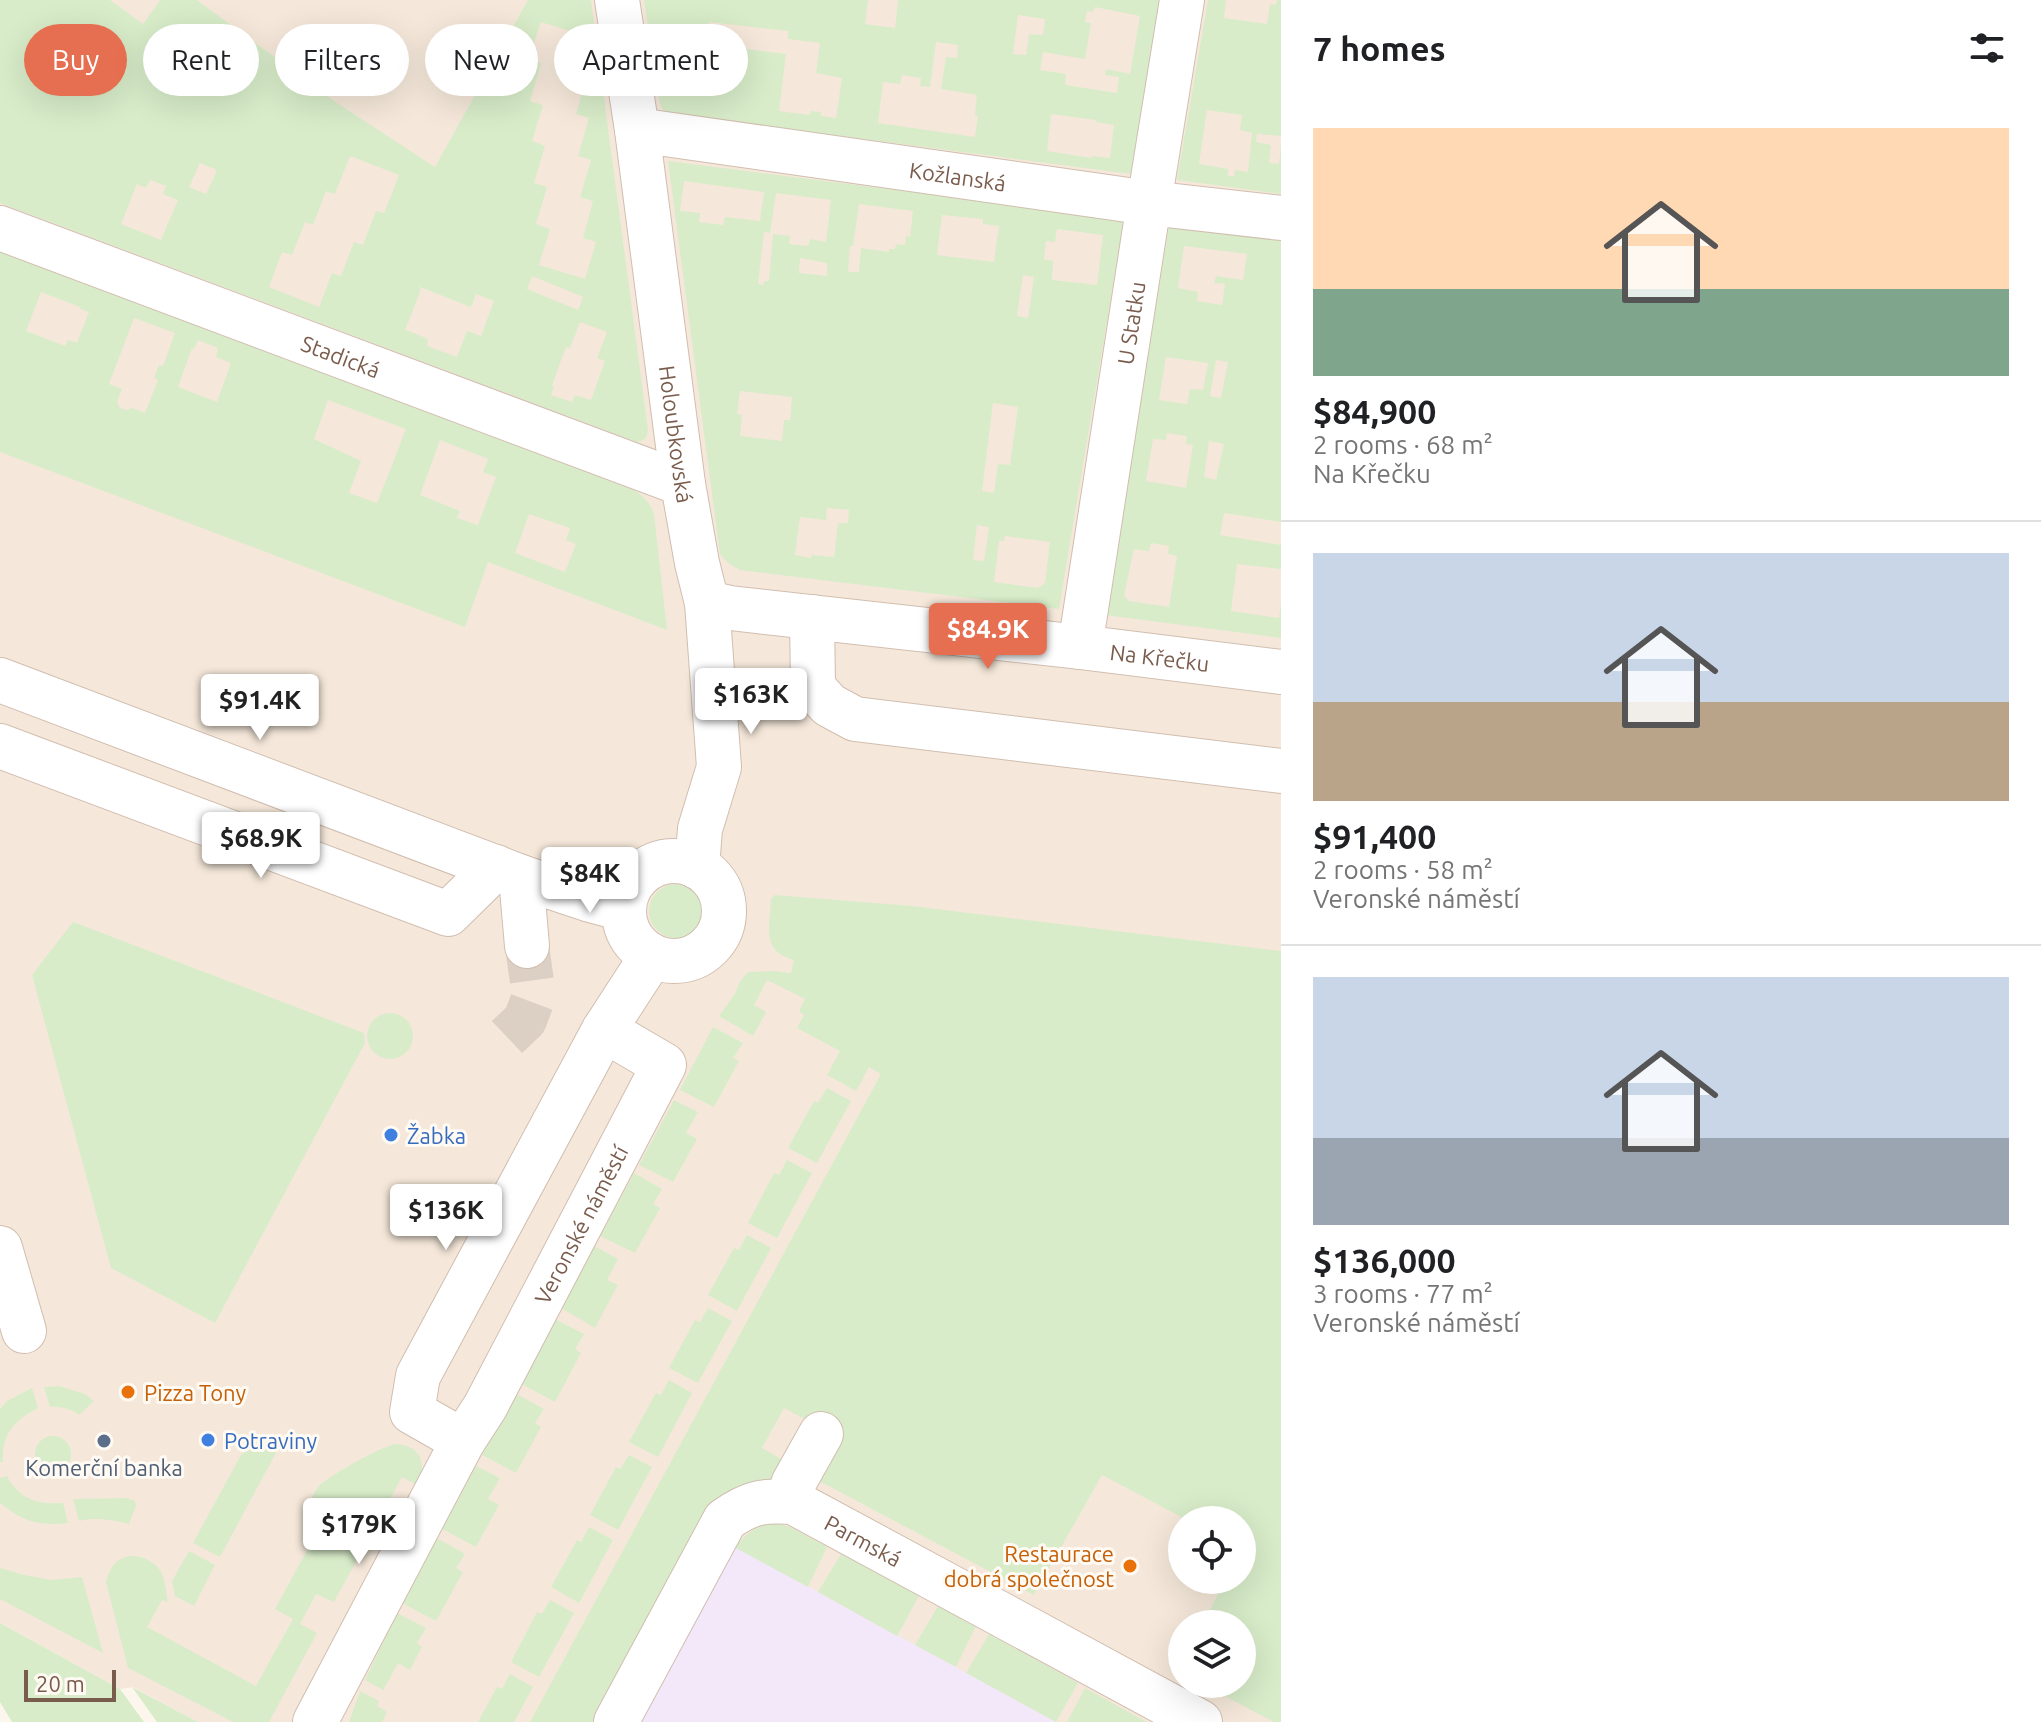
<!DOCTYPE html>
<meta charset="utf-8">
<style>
body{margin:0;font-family:Ubuntu,sans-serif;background:#f6f6f6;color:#202124;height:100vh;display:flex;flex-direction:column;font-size:30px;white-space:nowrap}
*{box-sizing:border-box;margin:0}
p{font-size:26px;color:#757577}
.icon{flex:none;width:44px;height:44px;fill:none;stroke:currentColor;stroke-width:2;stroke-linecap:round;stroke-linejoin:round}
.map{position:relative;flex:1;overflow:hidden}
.panel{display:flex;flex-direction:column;background:#fff;width:760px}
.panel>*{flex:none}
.hud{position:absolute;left:24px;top:24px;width:760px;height:72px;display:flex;gap:16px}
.fabs{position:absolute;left:1168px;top:1506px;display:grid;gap:16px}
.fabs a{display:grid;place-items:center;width:88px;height:88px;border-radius:50%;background:#fff;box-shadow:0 8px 32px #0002;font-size:40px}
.scale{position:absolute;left:24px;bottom:20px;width:92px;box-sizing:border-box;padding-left:8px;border:4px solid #7a5c4d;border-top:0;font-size:22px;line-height:28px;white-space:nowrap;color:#7a5c4d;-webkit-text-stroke:6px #fffaf3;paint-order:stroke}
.price{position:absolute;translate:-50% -68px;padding:0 18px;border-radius:8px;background:#fff;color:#222;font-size:26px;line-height:52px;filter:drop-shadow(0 2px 4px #0008)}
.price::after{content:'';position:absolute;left:50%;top:48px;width:24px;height:18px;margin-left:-12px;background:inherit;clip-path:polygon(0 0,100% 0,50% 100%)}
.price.active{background:#e76f51;color:#fff}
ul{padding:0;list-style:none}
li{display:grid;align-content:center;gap:16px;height:424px;padding:0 32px}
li+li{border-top:2px solid #e0e0e0}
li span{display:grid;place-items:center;height:248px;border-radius:0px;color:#555}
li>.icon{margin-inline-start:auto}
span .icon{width:144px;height:144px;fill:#fffc;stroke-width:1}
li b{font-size:34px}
h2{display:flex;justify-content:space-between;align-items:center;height:96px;padding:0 32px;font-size:34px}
.tag{padding:0 28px;border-radius:36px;background:#fff;box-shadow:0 8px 32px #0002;font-size:28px;line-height:72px}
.tag.active{background:#e76f51;color:#fff}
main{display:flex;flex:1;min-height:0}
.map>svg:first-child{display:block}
.residential{fill:#f5e8da;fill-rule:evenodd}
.education{fill:#f3e8fa}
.green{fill:#d8ecc9;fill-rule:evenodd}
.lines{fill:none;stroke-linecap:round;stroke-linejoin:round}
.minor-tunnel{stroke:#dcd0c4;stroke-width:44;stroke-dasharray:44 22;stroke-linecap:butt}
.minor-casing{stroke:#d1beb0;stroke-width:46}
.minor{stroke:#fff;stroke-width:44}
.shop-dot{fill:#3f7fe0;stroke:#fffaf3;stroke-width:3}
.food-dot{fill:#e8710a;stroke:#fffaf3;stroke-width:3}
.service-dot{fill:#5c6f8a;stroke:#fffaf3;stroke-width:3}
.labels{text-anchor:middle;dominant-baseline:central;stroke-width:6;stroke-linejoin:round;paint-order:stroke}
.street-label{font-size:22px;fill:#7a5c4d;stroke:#fffaf3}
.shop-label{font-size:22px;fill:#366cbe;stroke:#fffaf3;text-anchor:start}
.food-label{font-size:22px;fill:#c56008;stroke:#fffaf3;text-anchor:start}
.service-label{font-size:22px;fill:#4e5e75;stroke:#fffaf3}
</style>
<main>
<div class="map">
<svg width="1281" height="1722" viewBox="0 0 1281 1722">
<rect width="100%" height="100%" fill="#fdf6ec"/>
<path class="residential" d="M0 0H1281V1722H198L133 1687 120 1689 0 1623ZM1182 1520H1242V1580H1182ZM1182 1624H1242V1684H1182Z"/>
<path class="education" d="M734 1546 1056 1722H638Z"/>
<path class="green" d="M0 0H110L143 24 160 0H197L337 103 435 167 528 0H591L648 430C647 437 645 441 637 442L0 203ZM541 22 583 35 572 73 587 77 576 114 589 118 578 156 591 160 580 197 593 201 583 238 596 242 585 279 539 265 550 229 536 224 547 187 534 183 545 146 532 141 543 105 530 101 541 63 528 60ZM350 156 399 175 384 213 376 211 363 245 354 242 341 276 332 273 319 307 269 287 282 252 292 255 305 222 313 225 326 191 335 194ZM200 163 217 170 206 194 189 187ZM150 180 166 186 163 194 178 200 161 240 121 224 137 184 146 188ZM532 276 583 297 578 310 527 289ZM420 287 471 307 476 294 494 301 481 336 467 331 457 357 427 346 428 339 404 329 406 328 421 289 419 288ZM580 322 607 332 597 358 605 361 591 400 575 395 572 402 551 395 554 387 552 385 566 347 570 348Z
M644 0H868L865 24 895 28 898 0H1160L1131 174 673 114 663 110 659 100ZM1095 7 1140 16 1130 74 1106 69 1105 75 1119 77 1117 93 1065 85 1066 74 1040 70 1043 52 1085 59 1091 23 1085 22 1087 11 1093 12ZM1018 15 1045 19 1043 35 1029 34 1026 55 1013 54ZM709 22 788 31V39L820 43 816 73 842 78 836 118 821 116V112L811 111 809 115 779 111 786 54 707 44ZM936 42 958 45 957 58 946 57 941 89 977 95 975 115 978 116 975 137 878 123 883 82 900 84 902 75 921 78 920 86 930 87ZM1051 114 1096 120V122L1114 125 1110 158 1092 156 1091 158 1047 151Z
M1208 0H1226L1224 18 1267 24 1270 4 1276 5 1277 0H1281V136L1257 134 1256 142 1271 145 1269 163 1279 164 1281 146V194L1177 180ZM1207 110 1242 115 1240 130 1252 133 1248 172 1235 170 1234 176H1228V169L1199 164Z
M668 161 1124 219 1059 609 740 570 728 563 720 554ZM684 181 764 192 760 221 725 217 723 225 699 222 700 213 680 211ZM776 193 831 200 826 242 810 239 808 246 789 244 790 236 773 234 769 281H764L763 285 758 284 764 232 770 233ZM859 204 913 211 910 237 906 236 905 245 896 244 895 249H889V252L861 248 859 272H848L850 246H853ZM942 215 983 219V224L999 226 994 262 937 255ZM1057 229 1103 235 1097 285 1052 280 1053 261 1044 259 1046 241 1055 242ZM800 258 827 263V276L799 273ZM1023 275 1034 277 1028 318 1017 316ZM740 391 792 397 790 420H784L782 441 740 436 742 415 737 414ZM993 403 1018 407 1010 465 998 464 994 493 982 491ZM827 508 849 510 848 523H838L834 557 812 555 811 558 795 555 800 517 826 520ZM977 525 989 527 984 561 973 560ZM1005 536 1050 542 1045 583 1038 588 994 582 999 541H1004Z
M1169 225 1281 239V522L1224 513 1220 535 1281 545V569L1237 564 1231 611 1279 618 1281 603V638L1105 615ZM1184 246 1247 254 1243 280 1216 276 1214 283 1225 284 1222 305 1197 301 1198 292 1178 288ZM1166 357 1208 363 1203 390 1190 389 1187 404 1159 400ZM1216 360 1228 362 1221 398 1210 396ZM1167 433 1187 436 1186 444 1193 445 1186 488 1146 481 1153 439 1166 440ZM1209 441 1224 444 1216 480 1204 477ZM1151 543 1169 546 1168 554 1177 556 1169 607 1129 601 1124 596 1134 549 1149 551Z
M0 252 634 490C644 497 650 502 654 514L667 630 488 562 465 627 0 452ZM41 292 80 307V309L89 312 77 343 68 340 65 346 26 331ZM134 318 175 333 163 366 159 365 154 378 158 380 145 413 132 408 127 410 120 408 117 402 122 389 109 384ZM198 340 218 348 216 357 231 363 217 402 178 387 192 348 194 349ZM328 400 406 429 377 503 349 493 361 461 314 439ZM440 440 488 459 483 472 496 477 478 525 457 518 460 511 420 495ZM529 514 570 528 566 540 576 544 565 572 515 553Z
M649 911a27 27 0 1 1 54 0a27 27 0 1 1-54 0Z
M775 895 912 906 1281 951V1722H1274L1202 1684H1242V1624H1203L1225 1580H1242V1520H1187L1102 1475 1034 1595 825 1484 807 1478 812 1423 784 1408 762 1448 790 1464 788 1469 765 1483 595 1722H530L881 1074 869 1067 856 1091 827 1075 840 1051 797 1028 804 1015 799 1011 805 999 767 980 754 1005 766 1012 753 1036 719 1016 734 995 741 980 748 972 775 971 791 973 794 960C760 951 770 925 771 899Z
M73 922 364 1033 365 1043 215 1323 111 1268 32 975Z
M367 1036a23 23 0 1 1 46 0a23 23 0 1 1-46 0Z
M713 1027 743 1043 733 1058 739 1061 714 1107 680 1090Z
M827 1088 851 1101 817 1163 788 1148 814 1101 818 1103Z
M674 1100 698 1112 686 1133 697 1139 673 1182 639 1165Z
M787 1160 812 1173 777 1238 748 1223 774 1173 779 1175Z
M634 1173 662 1189 653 1204 660 1208 635 1253 600 1236Z
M747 1235 771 1248 737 1311 708 1295 734 1248 739 1250Z
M594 1246 618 1259 607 1280 618 1285 595 1328 561 1308Z
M708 1308 732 1321 698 1383 669 1368 695 1320 700 1322Z
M555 1319 584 1334 575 1349 581 1353 555 1402 520 1383Z
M669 1380 692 1393 658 1457 629 1442 656 1393 661 1395Z
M59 1386 85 1394 94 1401 79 1415C72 1409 59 1406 50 1407L44 1387Z
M32 1388 38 1408C15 1420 1 1434 3 1462H0V1409L7 1401Z
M515 1393 544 1409 535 1423 541 1427 516 1473 482 1455Z
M35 1454a18 18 0 1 1 36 0a18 18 0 1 1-36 0Z
M396 1444C423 1446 425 1464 420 1487L402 1477 334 1602 316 1594 300 1624 317 1633 269 1722H233L128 1668 106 1582C108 1573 112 1565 119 1560 134 1550 157 1560 163 1576 166 1584 166 1594 168 1602L162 1600 147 1627 256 1686 293 1619 275 1609 328 1512 310 1502C313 1496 315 1490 320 1485 331 1475 381 1446 396 1444Z
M257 1448H268L277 1451 220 1557 193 1543 241 1455 248 1450Z
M629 1455 652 1467 618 1530 590 1515 616 1467 620 1469Z
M476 1466 500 1478 488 1499 499 1505 476 1547 442 1529Z
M7 1476C19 1499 38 1505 63 1503L68 1523C38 1526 24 1522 0 1503V1478Z
M127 1498 135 1501 136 1506 129 1524C112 1520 98 1517 79 1521L73 1499Z
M776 1523 790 1527 827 1547 808 1587 734 1547C749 1532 756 1525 776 1523Z
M589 1527 613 1540 579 1603 551 1587 577 1540 581 1542Z
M437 1538 465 1554 456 1568 463 1572 436 1621 402 1603Z
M189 1551 215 1565 194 1606 175 1596 172 1581Z
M841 1554 919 1596 897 1636 818 1592Z
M0 1568 24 1575 52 1580 82 1577 103 1653 0 1599Z
M550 1600 574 1613 539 1677 511 1662 537 1612 542 1614Z
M938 1606 976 1626 956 1667 915 1645Z
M397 1613 426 1628 417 1643 422 1647 410 1670 398 1663 384 1689 385 1691 365 1680Z
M0 1623 120 1689 144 1722H12L0 1702Z
M989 1634 1078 1683 1056 1722 966 1673Z
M510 1674 533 1687 514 1722H478L497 1687 502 1689Z
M132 1687 198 1722H157Z
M1085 1688 1147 1722H1067Z
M360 1691 379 1701 377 1706 387 1712 382 1722H349Z"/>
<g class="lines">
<path class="minor-tunnel" d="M507 1037 525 1020 534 996 527 946"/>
<g class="minor-casing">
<g id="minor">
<path id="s1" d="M617 0 637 130 683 484 697 563 707 603 719 767 700 829 697 867"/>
<path id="s2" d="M637 130 1149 203 1281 218"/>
<path id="s3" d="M0 228 683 484"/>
<path id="s4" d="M707 603 730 608 1080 647 1281 672"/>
<path d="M812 617 813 687 829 705 855 719 1281 771"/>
<path id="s5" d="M1080 647 1149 203 1182 0"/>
<path d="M0 680 521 877 587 899 624 909"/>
<path d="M0 746 448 914 496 867"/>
<circle cx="674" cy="911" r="50"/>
<path d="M521 877 527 946"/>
<path d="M0 1248 24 1331"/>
<path d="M463 1441 412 1412 418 1376 604 1030 652 956"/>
<path d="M793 1502V1484L821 1434"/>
<path id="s6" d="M315 1722 463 1441 485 1407 664 1065 604 1030"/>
<path id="s7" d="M616 1722 725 1520C750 1502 763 1500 793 1502L1200 1722"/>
</g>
</g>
<use href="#minor" class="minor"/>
</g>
<g class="shop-dot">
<circle cx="391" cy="1135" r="8"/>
<circle cx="208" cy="1440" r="8"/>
</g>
<g class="food-dot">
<circle cx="128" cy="1392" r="8"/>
<circle cx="1130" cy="1566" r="8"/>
</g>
<circle class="service-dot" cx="104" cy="1441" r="8"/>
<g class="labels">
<g class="street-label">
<text stroke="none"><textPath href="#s2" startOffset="324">Kožlanská</textPath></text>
<text stroke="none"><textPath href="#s5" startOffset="328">U Statku</textPath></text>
<text stroke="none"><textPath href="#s3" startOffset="364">Stadická</textPath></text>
<text stroke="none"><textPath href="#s1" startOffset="438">Holoubkovská</textPath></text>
<text stroke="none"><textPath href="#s4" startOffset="456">Na Křečku</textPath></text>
<text stroke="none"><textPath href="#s6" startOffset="564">Veronské náměstí</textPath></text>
<text stroke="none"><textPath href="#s7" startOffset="382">Parmská</textPath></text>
</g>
<g class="shop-label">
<text x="407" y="1135">Žabka</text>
<text x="224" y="1440">Potraviny</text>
</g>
<g class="food-label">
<text x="144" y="1392">Pizza Tony</text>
<text x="1114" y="1553" text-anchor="end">Restaurace<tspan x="1114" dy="25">dobrá společnost</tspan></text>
</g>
<g class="service-label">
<text x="104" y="1467">Komerční banka</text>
</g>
</g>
</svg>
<div class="fabs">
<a><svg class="icon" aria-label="locate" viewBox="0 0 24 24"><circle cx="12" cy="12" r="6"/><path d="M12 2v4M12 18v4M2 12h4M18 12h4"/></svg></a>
<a><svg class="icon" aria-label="layers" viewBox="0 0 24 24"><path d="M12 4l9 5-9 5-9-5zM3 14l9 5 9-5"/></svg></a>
</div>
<div class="scale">20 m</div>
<b class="price active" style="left:988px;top:671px">$84.9K</b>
<b class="price" style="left:751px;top:736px">$163K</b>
<b class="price" style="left:260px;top:742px">$91.4K</b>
<b class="price" style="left:261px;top:880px">$68.9K</b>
<b class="price" style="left:590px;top:915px">$84K</b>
<b class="price" style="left:446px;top:1252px">$136K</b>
<b class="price" style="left:359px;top:1566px">$179K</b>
<div class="hud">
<a class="tag active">Buy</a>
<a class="tag">Rent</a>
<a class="tag">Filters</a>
<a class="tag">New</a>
<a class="tag">Apartment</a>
</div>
</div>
<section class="panel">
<h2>7 homes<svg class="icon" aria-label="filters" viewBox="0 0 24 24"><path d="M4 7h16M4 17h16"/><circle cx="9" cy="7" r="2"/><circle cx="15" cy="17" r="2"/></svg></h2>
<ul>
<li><span style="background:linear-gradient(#ffd9b3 65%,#7fa58c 0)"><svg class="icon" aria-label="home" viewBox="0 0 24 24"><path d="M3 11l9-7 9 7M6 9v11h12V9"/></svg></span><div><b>$84,900</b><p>2 rooms · 68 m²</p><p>Na Křečku</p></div></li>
<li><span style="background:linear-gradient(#c9d6e8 60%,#b9a48a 0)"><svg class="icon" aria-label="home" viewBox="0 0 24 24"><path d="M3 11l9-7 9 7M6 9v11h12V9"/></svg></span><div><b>$91,400</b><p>2 rooms · 58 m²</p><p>Veronské náměstí</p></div></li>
<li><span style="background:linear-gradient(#c9d6e8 65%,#9aa5b1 0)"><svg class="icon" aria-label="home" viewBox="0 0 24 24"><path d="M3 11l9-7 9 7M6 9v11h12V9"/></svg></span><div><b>$136,000</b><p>3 rooms · 77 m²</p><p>Veronské náměstí</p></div></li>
</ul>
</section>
</main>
